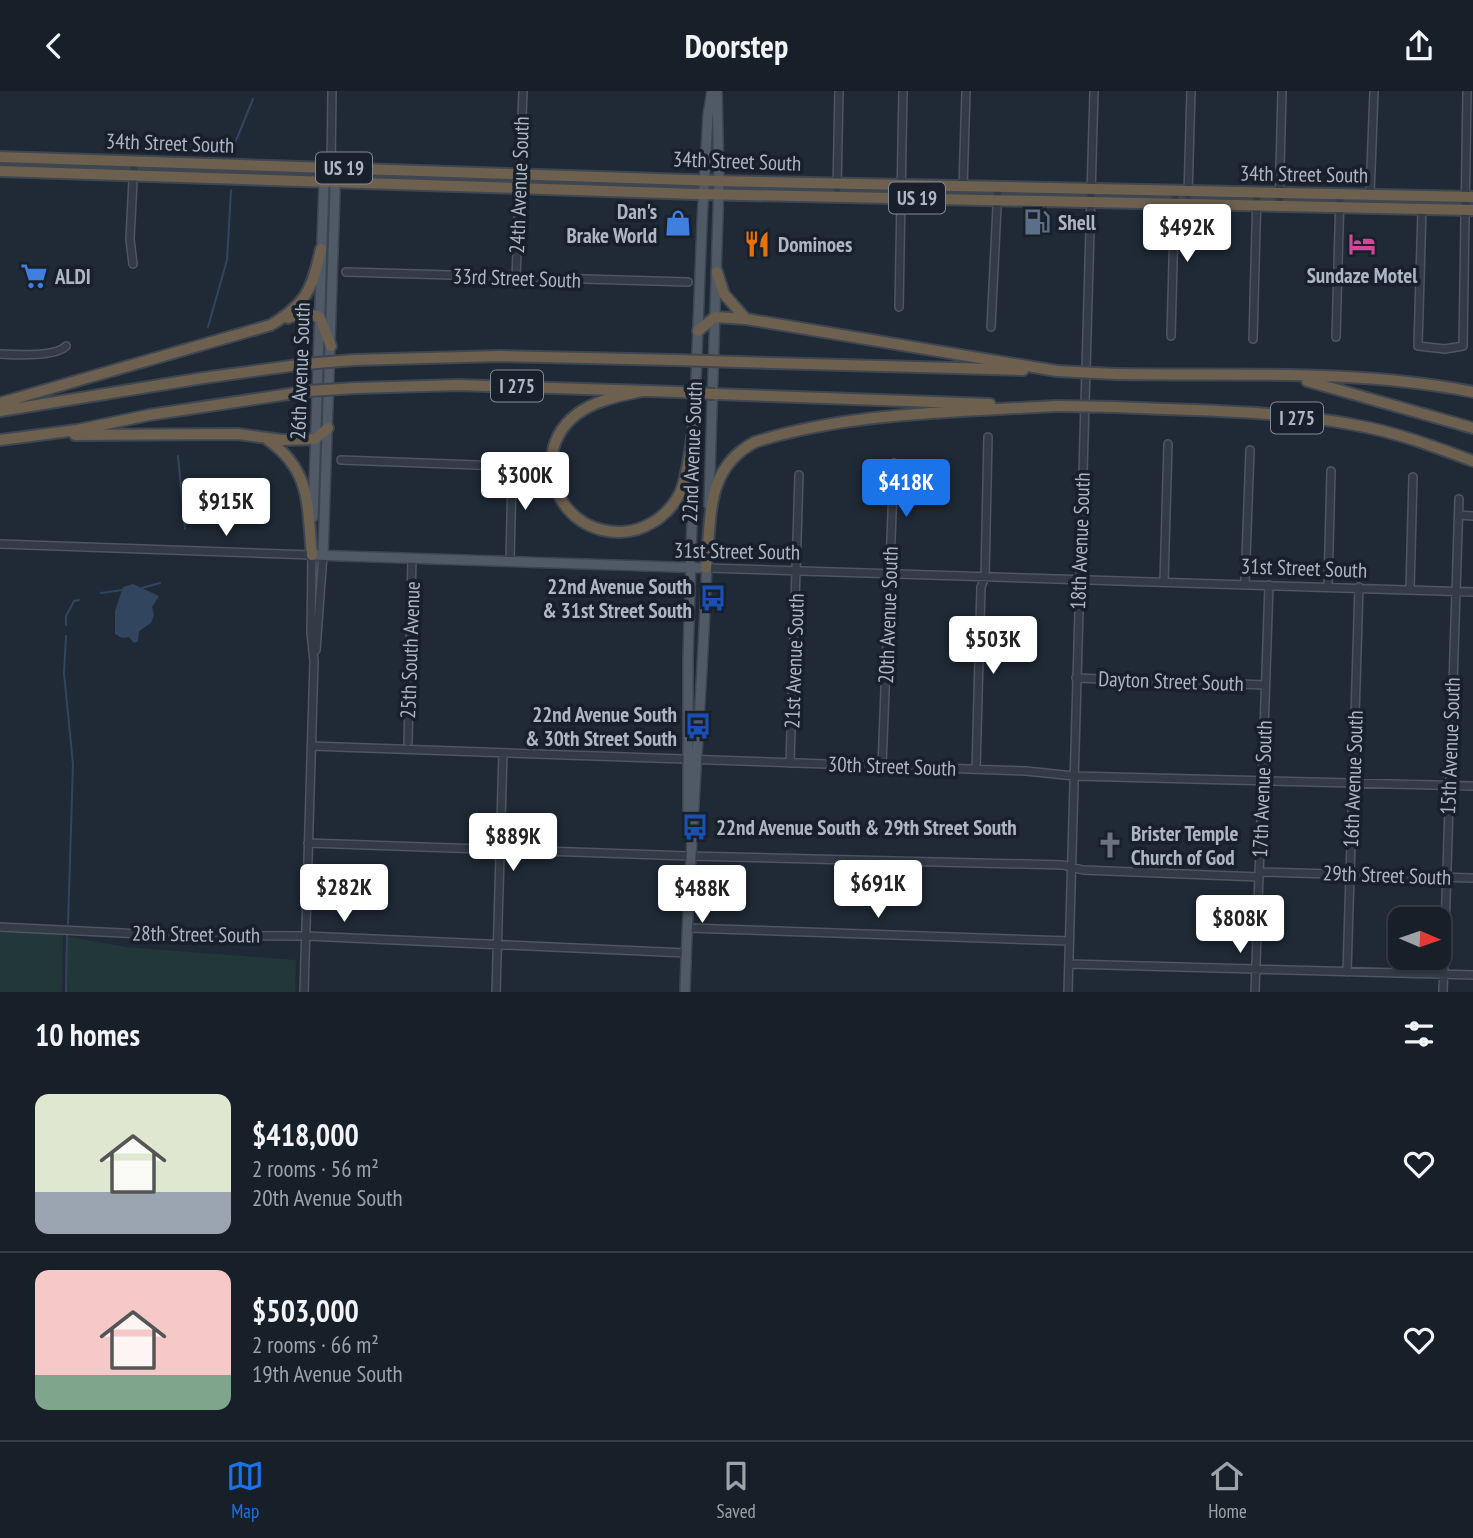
<!DOCTYPE html>
<meta charset="utf-8">
<style>
body{margin:0;font-family:"PT Sans Narrow",sans-serif;background:#242d34;color:#f1f3f6;height:100vh;display:flex;flex-direction:column;font-size:26px;white-space:nowrap}
*{box-sizing:border-box;margin:0}
p{font-size:23px;color:#9ea3a8}
.icon{flex:none;width:38px;height:38px;fill:none;stroke:currentColor;stroke-width:2;stroke-linecap:round;stroke-linejoin:round}
.map{position:relative;height:901px;overflow:hidden}
.side{display:flex;flex-direction:column;background:#172028;flex:1}
.side>*{flex:none}
.needle{width:46px;rotate:92deg}
.buttons{position:absolute;left:1388px;top:816px;display:grid;gap:14px}
.buttons a{display:grid;place-items:center;width:63px;height:63px;border-radius:14px;background:#172028;box-shadow:0 2px 5px #0004,0 0 0 2px #363e45;font-size:35px}
.price{position:absolute;translate:-50% -60px;padding:0 16px;border-radius:7px;background:#fff;color:#222;font-size:23px;line-height:46px;filter:drop-shadow(0 2px 4px #0008)}
.price::after{content:'';position:absolute;left:50%;top:42px;width:21px;height:16px;margin-left:-10px;background:inherit;clip-path:polygon(0 0,100% 0,50% 100%)}
.price.current{background:#1a73e8;color:#fff}
ul{padding:0;list-style:none}
li{display:flex;align-items:center;gap:21px;height:175px;padding:0 35px}
li+li{border-top:2px solid #363e45}
li span{display:grid;place-items:center;flex:none;width:196px;height:140px;border-radius:14px;color:#555}
li>.icon{margin-inline-start:auto}
span .icon{width:84px;height:84px;fill:#fffc;stroke-width:1}
li b{font-size:30px}
h2{display:flex;justify-content:space-between;align-items:center;height:84px;padding:0 35px;font-size:30px}
header{display:flex;justify-content:space-between;align-items:center;height:91px;padding:0 35px;background:#172028;font-size:32px;font-weight:600}
.tabs{display:flex;justify-content:space-around;align-items:center;height:98px;border-top:2px solid #363e45;background:#172028;font-size:19px;color:#9ea3a8}
.tabs a{display:grid;justify-items:center;gap:4px}
.tabs .current{color:#1a73e8}
.map>svg:first-child{display:block}
.green{fill:#213738}
.water{fill:#31465e}
.lines{fill:none;stroke-linecap:round;stroke-linejoin:round}
.stream{stroke:#31465e;stroke-width:2}
.minor-casing{stroke:#4d5662;stroke-width:10}
.major-casing{stroke:#3c4450;stroke-width:12}
.highway-casing{stroke:#3d4651;stroke-width:14}
.minor{stroke:#323b46;stroke-width:7}
.major{stroke:#505a67;stroke-width:9}
.highway{stroke:#6d604f;stroke-width:10}
.highway-bridge-casing{stroke:#3d4651;stroke-width:14;stroke-linecap:butt}
.highway-bridge{stroke:#6d604f;stroke-width:10}
.labels{text-anchor:middle;dominant-baseline:central;stroke-width:7;stroke-linejoin:round;paint-order:stroke}
.shield{fill:#18202b;stroke:#808996;stroke-width:2}
.shield-label{font-size:19px;font-weight:bold;fill:#acb6c4}
.street-label{font-size:21px;fill:#acb6c4;stroke:#18202b}
.poi-label{font-size:21px;font-weight:bold;fill:#acb6c4;stroke:#18202b;text-anchor:start}
</style>
<header><svg class="icon" aria-label="back" viewBox="0 0 24 24"><path d="M15 5l-7 7 7 7"/></svg>Doorstep<svg class="icon" aria-label="share" viewBox="0 0 24 24"><path d="M12 15V3M7 8l5-5 5 5M5 13v7h14v-7"/></svg></header>
<div class="map">
<svg width="1473" height="901" viewBox="0 0 1473 901">
<rect width="100%" height="100%" fill="#1f2a36"/>
<path class="green" d="M0 841 63 843 62 901H0Z
M66 845 125 856 296 869 295 901H65Z"/>
<path class="water" d="M133 493 159 505 152 516 154 524 151 532 139 540 138 550 134 552 129 546 122 547 115 543V520L123 496Z"/>
<g class="lines">
<path class="stream" d="M231 62 253 8
M208 236 227 169 231 99
M178 365 185 438
M142 497 160 492
M101 502 123 499
M66 534V525L74 510 79 509
M66 545 64 582 73 673 68 833
M66 901 67 843"/>
<g class="minor-casing">
<path id="minor" d="M331 76 332 0
M963 96 966 0
M837 97 839 0
M1188 104 1191 0
M1370 104 1374 0
M1279 115 1282 0
M1422 118 1418 255 1445 258 1463 255 1467 0
M133 173 130 148 134 70
M346 181 688 191
M516 187 523 0
M899 216 903 0
M991 236 998 96
M1171 245 1175 99
M1336 246 1340 103
M1253 248 1257 101
M0 263C15 264 56 266 66 255
M341 369 503 375 509 377 512 384 510 470
M1459 424 1473 425
M0 453 312 464 311 542 314 570 304 901
M706 477 1473 501
M1164 491 1168 353
M1245 493 1250 359
M1328 495 1331 380
M1410 498 1413 386
M316 559 323 464
M1076 587 1265 594
M408 651 412 467
M311 655 1026 680 1074 685 1473 695
M790 672 799 384
M882 675 894 372
M976 678 981 496 985 486 988 346
M308 752 689 765 1063 774 1083 779 1259 786
M1259 781 1473 787
M0 836 162 844 306 845 686 862
M687 837 1069 850
M1069 873 1473 884
M1347 881 1359 496
M496 901 503 662
M1068 901 1094 0
M1255 901 1269 494
M1443 901 1459 408"/>
</g>
<g class="major-casing">
<path id="major" d="M694 340 702 131 708 24 712 0
M709 414 719 90 717 0
M313 426 324 91 331 76
M312 458V464L706 477
M323 464 335 102 334 85
M688 722V567L694 361
M685 901C689 757 702 614 707 470"/>
</g>
<g class="highway-casing">
<path id="highway" d="M0 66 719 90 1473 106
M0 80 696 103 1473 119
M717 181 724 203 746 228
M288 227C300 222 308 221 320 227L331 255
M698 240 715 226 746 228 1057 280
M353 269 500 265 675 269
M739 271 1023 279
M1115 283C1232 285 1358 278 1473 301
M1307 290 1473 337
M356 297 459 294 678 301
M642 300C619 305 596 309 577 323 561 335 551 353 552 373 553 446 644 466 679 404 688 387 690 356 694 336
M715 303 990 313
M0 312 271 234C307 212 312 198 321 158
M1116 316C1195 320 1277 319 1355 334 1396 341 1435 356 1473 370
M0 320 203 287 305 273
M75 344 238 343 282 349 315 348 328 337
M0 349 77 339 149 324 309 300
M268 349C312 380 307 415 312 464
M706 477C712 427 704 378 755 351 851 321 956 321 1056 315"/>
</g>
<use href="#minor" class="minor"/>
<use href="#major" class="major"/>
<use href="#highway" class="highway"/>
<g class="highway-bridge-casing">
<path id="highway-bridge" d="M675 269 739 271
M305 273 353 269
M1057 280 1115 283
M309 300 356 297
M678 301 715 303
M1056 315 1116 316"/>
</g>
<use href="#highway-bridge" class="highway-bridge"/>
</g>
<defs>
<g id="fuel-bare" transform="scale(2.1)"><path d="M-5.5-6h7V0h2V4h1.3V-2.5L3-4.5l.8-.8L6-3V5H2.5V1h-1V6h-7ZM-4.2-4.7v3.2H.2V-4.7Z" fill="#5c6f8a" stroke="#18202b" stroke-width="2.5" paint-order="stroke"/></g>
<g id="shop-bare" transform="scale(2.1)"><path d="M-5-2.5h2.3a2.7 3.5 0 0 1 5.4 0H5L5.5 6h-11ZM-1.5-2.5h3a1.5 2.3 0 0 0-3 0Z" fill="#3f7fe0" stroke="#18202b" stroke-width="2.5" paint-order="stroke"/></g>
<g id="restaurant-bare" transform="scale(2.1)"><path d="M-5-6h1v4h1v-4h1v4h1v-4h1v5L-1.5 .5V6h-2V.5L-5-1ZM5-6V6H3V1.5H1.5Q1.5-4 5-6Z" fill="#e8710a" stroke="#18202b" stroke-width="2.5" paint-order="stroke"/></g>
<g id="hotel-bare" transform="scale(2.1)"><path d="M-6-4.5h1.5V1H6V5H4.5V3h-9V5H-6ZM-4 0a1.8 1.8 0 1 1 3.6 0ZM.5 0V-2.5h3Q6-2.5 6 0Z" fill="#d1479c" stroke="#18202b" stroke-width="2.5" paint-order="stroke"/></g>
<g id="supermarket-bare" transform="scale(2.1)"><path d="M-6-5.5h2.5l.6 2H6L4.5 2H-2.5L-4.4-4H-6ZM-1.5 3.2a1.3 1.3 0 1 0 .1 0ZM3 3.2a1.3 1.3 0 1 0 .1 0Z" fill="#3f7fe0" stroke="#18202b" stroke-width="2.5" paint-order="stroke"/></g>
<g id="bus-bare" transform="scale(2.1)"><path d="M-5-6H5V4H4V6H2V4H-2V6H-4V4H-5ZM-3.5-4V0h7V-4ZM-3.5 1.2v1.5H-2V1.2ZM2 1.2v1.5H3.5V1.2Z" fill="#1a4fb4" stroke="#18202b" stroke-width="2.5" paint-order="stroke"/></g>
<g id="church-bare" transform="scale(2.1)"><path d="M-1.2-6h2.4v3.5h3.3v2.4h-3.3V6h-2.4V-.1h-3.3v-2.4h3.3Z" fill="#6b7280" stroke="#18202b" stroke-width="2.5" paint-order="stroke"/></g>
</defs>
<g fill-rule="evenodd">
<use href="#fuel-bare" x="1037" y="131"/>
<use href="#shop-bare" x="678" y="132"/>
<use href="#restaurant-bare" x="757" y="153"/>
<use href="#hotel-bare" x="1362" y="153"/>
<use href="#supermarket-bare" x="34" y="185"/>
<use href="#bus-bare" x="713" y="507"/>
<use href="#bus-bare" x="698" y="635"/>
<use href="#bus-bare" x="695" y="736"/>
<use href="#church-bare" x="1110" y="754"/>
</g>
<g class="labels">
<g class="shield">
<rect x="316" y="61.5" width="56" height="31" rx="5"/>
<rect x="889" y="91.5" width="56" height="31" rx="5"/>
<rect x="491" y="279.5" width="52" height="31" rx="5"/>
<rect x="1271" y="311.5" width="52" height="31" rx="5"/>
</g>
<g class="shield-label">
<text x="344" y="77">US 19</text>
<text x="917" y="107">US 19</text>
<text x="517" y="295">I 275</text>
<text x="1297" y="327">I 275</text>
</g>
<g class="street-label">
<text transform="translate(170 52) rotate(2)">34th Street South</text>
<text transform="translate(737 70) rotate(2)">34th Street South</text>
<text transform="translate(1304 83) rotate(1)">34th Street South</text>
<text transform="translate(519 94) rotate(-88)">24th Avenue South</text>
<text transform="translate(517 187) rotate(2)">33rd Street South</text>
<text transform="translate(300 280) rotate(-88)">26th Avenue South</text>
<text transform="translate(692 361) rotate(-88)">22nd Avenue South</text>
<text transform="translate(1080 450) rotate(-88)">18th Avenue South</text>
<text transform="translate(737 460) rotate(1)">31st Street South</text>
<text transform="translate(1304 477) rotate(2)">31st Street South</text>
<text transform="translate(888 524) rotate(-88)">20th Avenue South</text>
<text transform="translate(410 559) rotate(-88)">25th South Avenue</text>
<text transform="translate(794 570) rotate(-88)">21st Avenue South</text>
<text transform="translate(1171 590) rotate(2)">Dayton Street South</text>
<text transform="translate(1450 655) rotate(-88)">15th Avenue South</text>
<text transform="translate(892 675) rotate(2)">30th Street South</text>
<text transform="translate(1353 688) rotate(-88)">16th Avenue South</text>
<text transform="translate(1262 698) rotate(-88)">17th Avenue South</text>
<text transform="translate(1387 784) rotate(2)">29th Street South</text>
<text transform="translate(196 843) rotate(1)">28th Street South</text>
</g>
<g class="poi-label">
<text x="657" y="120" text-anchor="end">Dan's<tspan x="657" dy="24">Brake World</tspan></text>
<text x="1058" y="131">Shell</text>
<text x="778" y="153">Dominoes</text>
<text x="1362" y="184" text-anchor="middle">Sundaze Motel</text>
<text x="55" y="185">ALDI</text>
<text x="692" y="495" text-anchor="end">22nd Avenue South<tspan x="692" dy="24">&amp; 31st Street South</tspan></text>
<text x="677" y="623" text-anchor="end">22nd Avenue South<tspan x="677" dy="24">&amp; 30th Street South</tspan></text>
<text x="716" y="736">22nd Avenue South &amp; 29th Street South</text>
<text x="1131" y="742">Brister Temple<tspan x="1131" dy="24">Church of God</tspan></text>
</g>
</g>
</svg>
<div class="buttons">
<a><svg class="needle" viewBox="-14 -14 28 28"><path d="M0-13l5 13h-10z" fill="#e53935"/><path d="M0 13l5-13h-10z" fill="#9ea3a8"/></svg></a>
</div>
<b class="price" style="left:1187px;top:173px">$492K</b>
<b class="price" style="left:525px;top:421px">$300K</b>
<b class="price current" style="left:906px;top:428px">$418K</b>
<b class="price" style="left:226px;top:447px">$915K</b>
<b class="price" style="left:993px;top:585px">$503K</b>
<b class="price" style="left:513px;top:782px">$889K</b>
<b class="price" style="left:878px;top:829px">$691K</b>
<b class="price" style="left:344px;top:833px">$282K</b>
<b class="price" style="left:702px;top:834px">$488K</b>
<b class="price" style="left:1240px;top:864px">$808K</b>
</div>
<section class="side">
<h2>10 homes<svg class="icon" aria-label="filters" viewBox="0 0 24 24"><path d="M4 7h16M4 17h16"/><circle cx="9" cy="7" r="2"/><circle cx="15" cy="17" r="2"/></svg></h2>
<ul>
<li><span style="background:linear-gradient(#dfe7d0 70%,#9aa5b1 0)"><svg class="icon" aria-label="home" viewBox="0 0 24 24"><path d="M3 11l9-7 9 7M6 9v11h12V9"/></svg></span><div><b>$418,000</b><p>2 rooms · 56 m²</p><p>20th Avenue South</p></div><svg class="icon" aria-label="heart" viewBox="0 0 24 24"><path d="M12 20l-8-8c-3-5 5-10 8-4 3-6 11-1 8 4z"/></svg></li>
<li><span style="background:linear-gradient(#f6c9c9 75%,#7fa58c 0)"><svg class="icon" aria-label="home" viewBox="0 0 24 24"><path d="M3 11l9-7 9 7M6 9v11h12V9"/></svg></span><div><b>$503,000</b><p>2 rooms · 66 m²</p><p>19th Avenue South</p></div><svg class="icon" aria-label="heart" viewBox="0 0 24 24"><path d="M12 20l-8-8c-3-5 5-10 8-4 3-6 11-1 8 4z"/></svg></li>
</ul>
</section>
<nav class="tabs">
<a class="current"><svg class="icon" aria-label="map" viewBox="0 0 24 24"><path d="M3 6l6-2 6 2 6-2v14l-6 2-6-2-6 2zM9 4v14M15 6v14"/></svg>Map</a>
<a><svg class="icon" aria-label="saved" viewBox="0 0 24 24"><path d="M7 4h10v16l-5-4-5 4z"/></svg>Saved</a>
<a><svg class="icon" aria-label="home" viewBox="0 0 24 24"><path d="M3 11l9-7 9 7M6 9v11h12V9"/></svg>Home</a>
</nav>
